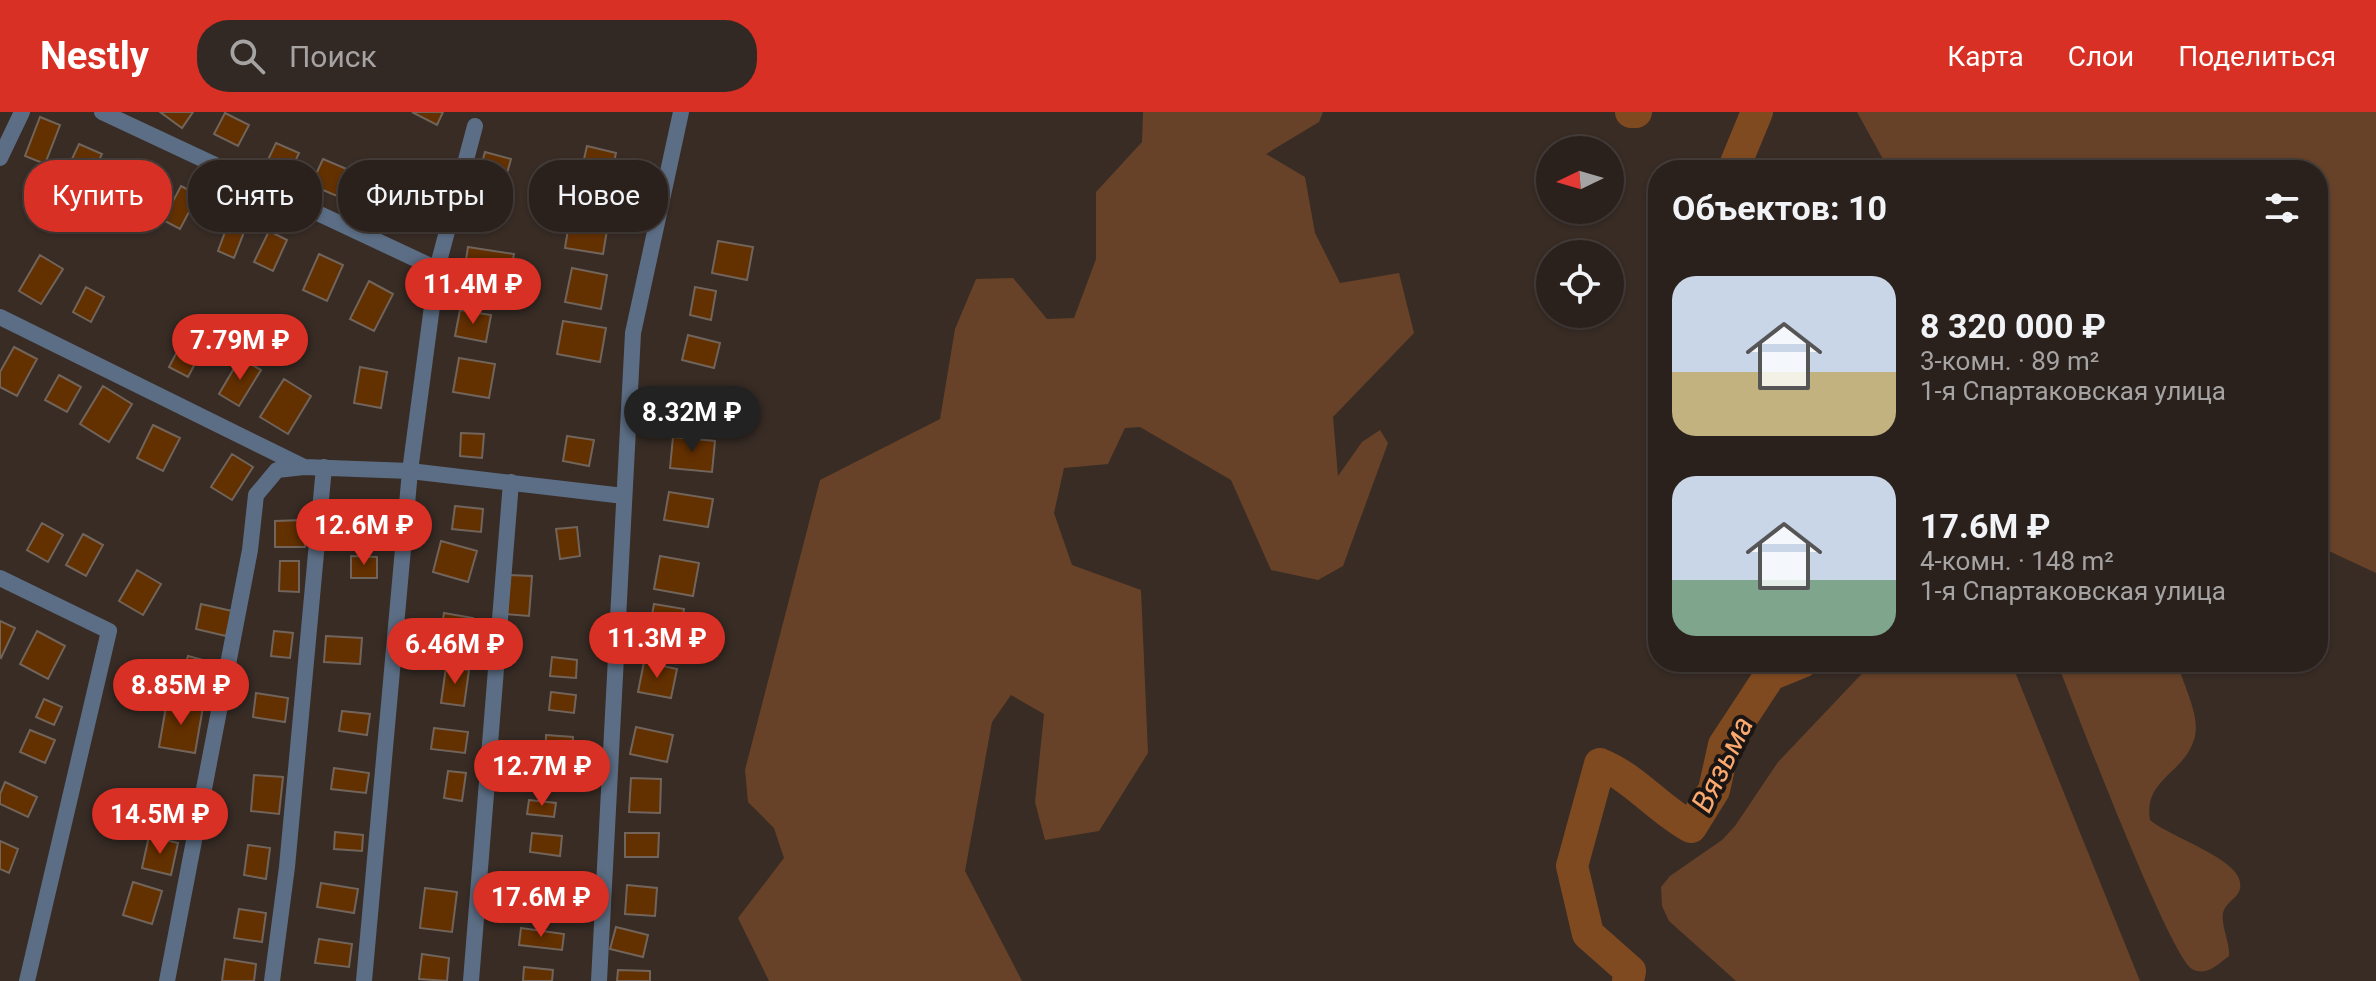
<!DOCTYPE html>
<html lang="ru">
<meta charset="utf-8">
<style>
body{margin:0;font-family:Roboto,sans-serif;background:#322925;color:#f1f3f6;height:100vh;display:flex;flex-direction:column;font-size:30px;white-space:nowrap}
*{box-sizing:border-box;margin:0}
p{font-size:26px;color:#a5a3a3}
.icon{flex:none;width:44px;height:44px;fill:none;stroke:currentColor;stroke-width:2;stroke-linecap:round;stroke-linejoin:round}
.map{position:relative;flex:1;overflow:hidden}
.drawer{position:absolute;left:1648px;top:48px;width:680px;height:512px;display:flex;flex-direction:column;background:#2a211c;border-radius:32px;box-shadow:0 2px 6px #0004,0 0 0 2px #463e3b}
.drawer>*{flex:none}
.top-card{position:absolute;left:24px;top:48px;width:760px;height:72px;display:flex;gap:16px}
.needle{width:52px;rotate:265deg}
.tools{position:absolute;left:1536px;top:24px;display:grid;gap:16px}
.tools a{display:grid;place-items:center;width:88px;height:88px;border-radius:50%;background:#2a211c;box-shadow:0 2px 6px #0004,0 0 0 2px #463e3b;font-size:40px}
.price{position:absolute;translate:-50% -68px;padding:0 18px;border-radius:28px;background:#d93025;color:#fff;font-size:26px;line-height:52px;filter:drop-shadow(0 2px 4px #0008)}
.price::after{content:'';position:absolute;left:50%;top:48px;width:24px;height:18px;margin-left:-12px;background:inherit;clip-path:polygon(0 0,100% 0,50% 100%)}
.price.selected{background:#222;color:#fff}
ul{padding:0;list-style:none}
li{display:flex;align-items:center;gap:24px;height:200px;padding:0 24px}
li span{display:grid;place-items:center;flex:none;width:224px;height:160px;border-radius:24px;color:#555}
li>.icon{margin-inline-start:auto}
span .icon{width:96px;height:96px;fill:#fffc;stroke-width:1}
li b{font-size:34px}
h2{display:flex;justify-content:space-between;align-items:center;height:96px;padding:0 24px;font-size:34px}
.tag{padding:0 28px;border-radius:32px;background:#2a211c;box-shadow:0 2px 6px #0004,0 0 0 2px #463e3b;font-size:28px;line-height:72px}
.tag.selected{background:#d93025;color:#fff}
header{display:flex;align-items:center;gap:48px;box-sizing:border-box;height:112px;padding:0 40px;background:#d93025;color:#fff}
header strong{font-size:38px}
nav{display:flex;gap:44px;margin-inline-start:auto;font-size:28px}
.search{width:560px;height:72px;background:#322925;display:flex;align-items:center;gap:20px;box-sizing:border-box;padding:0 28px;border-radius:32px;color:#a5a3a3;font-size:30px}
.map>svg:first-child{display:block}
.green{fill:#674228}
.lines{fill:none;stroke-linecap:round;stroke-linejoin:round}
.river{stroke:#804a21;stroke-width:32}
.building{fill:#633000;stroke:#71645b;stroke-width:2}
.minor{stroke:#5c6e85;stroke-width:16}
.tertiary{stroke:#5c6e85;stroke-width:16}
.labels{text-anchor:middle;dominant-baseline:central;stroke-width:8;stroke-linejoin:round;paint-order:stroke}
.water-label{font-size:30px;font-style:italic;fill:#fba96f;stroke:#1b1613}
</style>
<header>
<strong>Nestly</strong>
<div class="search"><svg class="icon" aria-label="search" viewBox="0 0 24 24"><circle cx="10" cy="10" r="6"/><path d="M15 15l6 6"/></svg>Поиск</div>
<nav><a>Карта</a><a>Слои</a><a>Поделиться</a></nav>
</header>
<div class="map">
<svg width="2376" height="869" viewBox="0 0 2376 869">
<rect width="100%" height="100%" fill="#382c25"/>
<path class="green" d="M1143 0H1323L1319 10 1266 42 1305 65 1315 121 1340 171 1399 161 1414 221 1333 305 1338 364 1362 330 1380 318 1388 331 1343 454 1318 468 1271 458 1231 368 1140 315 1125 316 1108 352 1064 356 1054 401 1072 453 1141 478 1148 641 1099 719 1045 728 1035 690 1044 602 1011 583 992 610 965 759 1022 869H769L738 806 784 746 774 716 748 690 745 658 820 368 940 307 955 217 976 167 1013 166 1047 207 1074 206 1096 147V80L1142 30Z
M1857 0H2376V461L2318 434V58H1889Z
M1873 550H2011L2140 869H1736L1669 809 1662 794 1661 775 1670 764 1722 728 1735 714 1778 650Z
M2057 550H2178C2182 573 2200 600 2195 624 2186 662 2143 666 2150 708 2168 724 2237 746 2240 770 2243 785 2226 788 2223 801 2221 815 2230 830 2229 844 2218 852 2207 865 2192 857 2169 843 2073 591 2057 550Z"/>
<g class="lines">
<path class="river" d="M1631 0H1636
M1733 58 1757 0
M1628 869 1630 859 1588 822 1572 754 1600 652C1635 666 1658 697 1691 715L1714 678 1724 633 1770 563 1802 550"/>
</g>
<path class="building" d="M160 0H193L182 16Z
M412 0H443L437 13Z
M225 1 249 13 238 34 214 22Z
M40 5 60 13 45 52 25 44Z
M276 31 299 41 289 63 266 52Z
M79 32 102 42 88 72 65 62Z
M587 34 616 41 610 67 581 60Z
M485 40 511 47 501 83 475 75Z
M323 47 349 58 337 84 311 73Z
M140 54 157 63 142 90 126 81Z
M181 74 198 83 180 117 163 108Z
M376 78 402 89 390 118 364 108Z
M571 99 609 106 603 142 565 136Z
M232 101 249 107 234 146 218 139Z
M269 119 287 128 273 159 254 150Z
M718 129 753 135 747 168 712 161Z
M468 135 514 142 508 174 463 167Z
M319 142 343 153 327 189 303 178Z
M40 143 63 157 41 192 19 179Z
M572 156 607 163 601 197 565 190Z
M369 169 393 182 374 219 350 207Z
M86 175 104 185 91 210 73 200Z
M695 175 716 179 711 208 690 203Z
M460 198 491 203 486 230 455 224Z
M563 209 606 216 600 250 557 242Z
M189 217 208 227 188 265 169 255Z
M688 223 720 231 714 256 682 248Z
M14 235 37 247 17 284 0 275V260Z
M240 246 261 258 239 294 219 282Z
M459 246 495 252 489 286 453 280Z
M360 255 387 260 381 296 354 291Z
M59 263 81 275 67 300 45 288Z
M284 267 311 284 288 322 260 305Z
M103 274 132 292 109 330 80 312Z
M682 276 716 282 712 308 677 303Z
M153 313 180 326 163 359 137 346Z
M461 321 484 322 482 346 460 344Z
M567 324 594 328 589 354 563 349Z
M673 325 715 329 712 360 670 356Z
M232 342 253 355 232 388 211 375Z
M669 380 713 387 708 415 664 408Z
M455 394 483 397 481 420 452 417Z
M356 402 378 403 376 426 355 424Z
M304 408 305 435H275V409Z
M42 411 63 423 48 450 27 438Z
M577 415 580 444 560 447 556 417Z
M83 422 103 433 86 464 66 453Z
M441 429 477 439 468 470 433 460Z
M351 444 377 445V466H351Z
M660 444 699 451 693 484 654 477Z
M280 449H299V480L279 479Z
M137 458 161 472 143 503 119 489Z
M509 463 532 464 529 504 506 502Z
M201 492 232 499 226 524 196 517Z
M654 492 684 497 679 525 649 519Z
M444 501 473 506 468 537 439 532Z
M0 509 15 516 1 546 0 545Z
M37 519 65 534 48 567 20 552Z
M274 519 293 521 290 546 271 544Z
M326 524 362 526 360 552 324 550Z
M188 544 218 552 211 575 181 567Z
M552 545 577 548 576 566 550 564Z
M644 550 677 557 671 586 638 580Z
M446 555 469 558 464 594 441 591Z
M551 580 576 583 574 601 549 598Z
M256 581 288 586 285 610 253 605Z
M44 587 62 595 54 613 36 605Z
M167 589 203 595 195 641 159 635Z
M342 599 370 602 367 623 339 619Z
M636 615 673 623 667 650 630 642Z
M434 616 468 620 465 641 431 637Z
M30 618 55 628 45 651 20 640Z
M546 623 573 625 571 660 545 659Z
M334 656 369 661 366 681 331 677Z
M448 659 466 661 462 689 444 686Z
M254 663 283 665 279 702 251 699Z
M631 666 661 667 660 701 629 700Z
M5 670 37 685 28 705 0 692V682Z
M138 685 185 696 181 714 134 703Z
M529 688 556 691 554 705 527 702Z
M335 720 363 723 362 739 334 737Z
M532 721 562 724 560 744 530 740Z
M625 721H659L658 745H625Z
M149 724 178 731 171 763 142 756Z
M0 729 18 737 9 761 0 757Z
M248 733 270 736 266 767 244 763Z
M535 768 570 772 565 805 531 800Z
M133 770 162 779 152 812 123 803Z
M321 771 358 777 354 801 317 795Z
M627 773 657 776 655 804 625 802Z
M425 776 457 780 452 820 420 816Z
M239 797 266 801 262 830 234 826Z
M616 815 648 823 643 845 610 837Z
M521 816 564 822 562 838 519 833Z
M319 827 352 832 349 855 315 851Z
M422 842 449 846 447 869 419 867Z
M225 847 256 852 254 869H222Z
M524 855 553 858 552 869H523Z
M618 858 650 859V869H617Z"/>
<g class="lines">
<path class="minor" d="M102 0 437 157
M0 46 22 0
M0 205 304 355 410 359 624 384
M0 466 109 519 27 869
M167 869 250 438 256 383 277 358 304 355
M272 869 287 755 324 355
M364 869 410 359 437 157 475 14
M471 869 511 370"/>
<path class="tertiary" d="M599 869 633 221 681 0"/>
</g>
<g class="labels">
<g class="water-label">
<text transform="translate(1722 652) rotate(-64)">Вязьма</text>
</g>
</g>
</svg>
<div class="tools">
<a><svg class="needle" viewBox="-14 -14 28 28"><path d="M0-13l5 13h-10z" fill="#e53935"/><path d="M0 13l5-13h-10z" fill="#a5a3a3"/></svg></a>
<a><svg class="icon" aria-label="locate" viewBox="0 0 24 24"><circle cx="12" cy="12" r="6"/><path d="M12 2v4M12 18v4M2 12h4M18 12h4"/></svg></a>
</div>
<b class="price" style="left:473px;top:214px">11.4M ₽</b>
<b class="price" style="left:240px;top:270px">7.79M ₽</b>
<b class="price selected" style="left:692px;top:342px">8.32M ₽</b>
<b class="price" style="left:364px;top:455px">12.6M ₽</b>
<b class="price" style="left:657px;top:568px">11.3M ₽</b>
<b class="price" style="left:455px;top:574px">6.46M ₽</b>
<b class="price" style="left:181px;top:615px">8.85M ₽</b>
<b class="price" style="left:542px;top:696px">12.7M ₽</b>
<b class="price" style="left:160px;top:744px">14.5M ₽</b>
<b class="price" style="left:541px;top:827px">17.6M ₽</b>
<div class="top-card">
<a class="tag selected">Купить</a>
<a class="tag">Снять</a>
<a class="tag">Фильтры</a>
<a class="tag">Новое</a>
</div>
<section class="drawer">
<h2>Объектов: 10<svg class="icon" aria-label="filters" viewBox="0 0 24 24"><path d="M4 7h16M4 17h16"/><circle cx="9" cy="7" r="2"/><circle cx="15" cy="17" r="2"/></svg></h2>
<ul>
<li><span style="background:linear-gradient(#c9d6e8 60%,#c2b280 0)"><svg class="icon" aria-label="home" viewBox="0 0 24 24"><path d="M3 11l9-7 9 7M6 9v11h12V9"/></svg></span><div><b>8 320 000 ₽</b><p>3-комн. · 89 m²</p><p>1-я Спартаковская улица</p></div></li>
<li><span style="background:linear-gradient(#c9d6e8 65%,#7fa58c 0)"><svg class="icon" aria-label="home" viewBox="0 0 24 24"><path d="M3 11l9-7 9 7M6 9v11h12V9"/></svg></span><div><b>17.6M ₽</b><p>4-комн. · 148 m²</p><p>1-я Спартаковская улица</p></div></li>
</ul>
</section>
</div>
